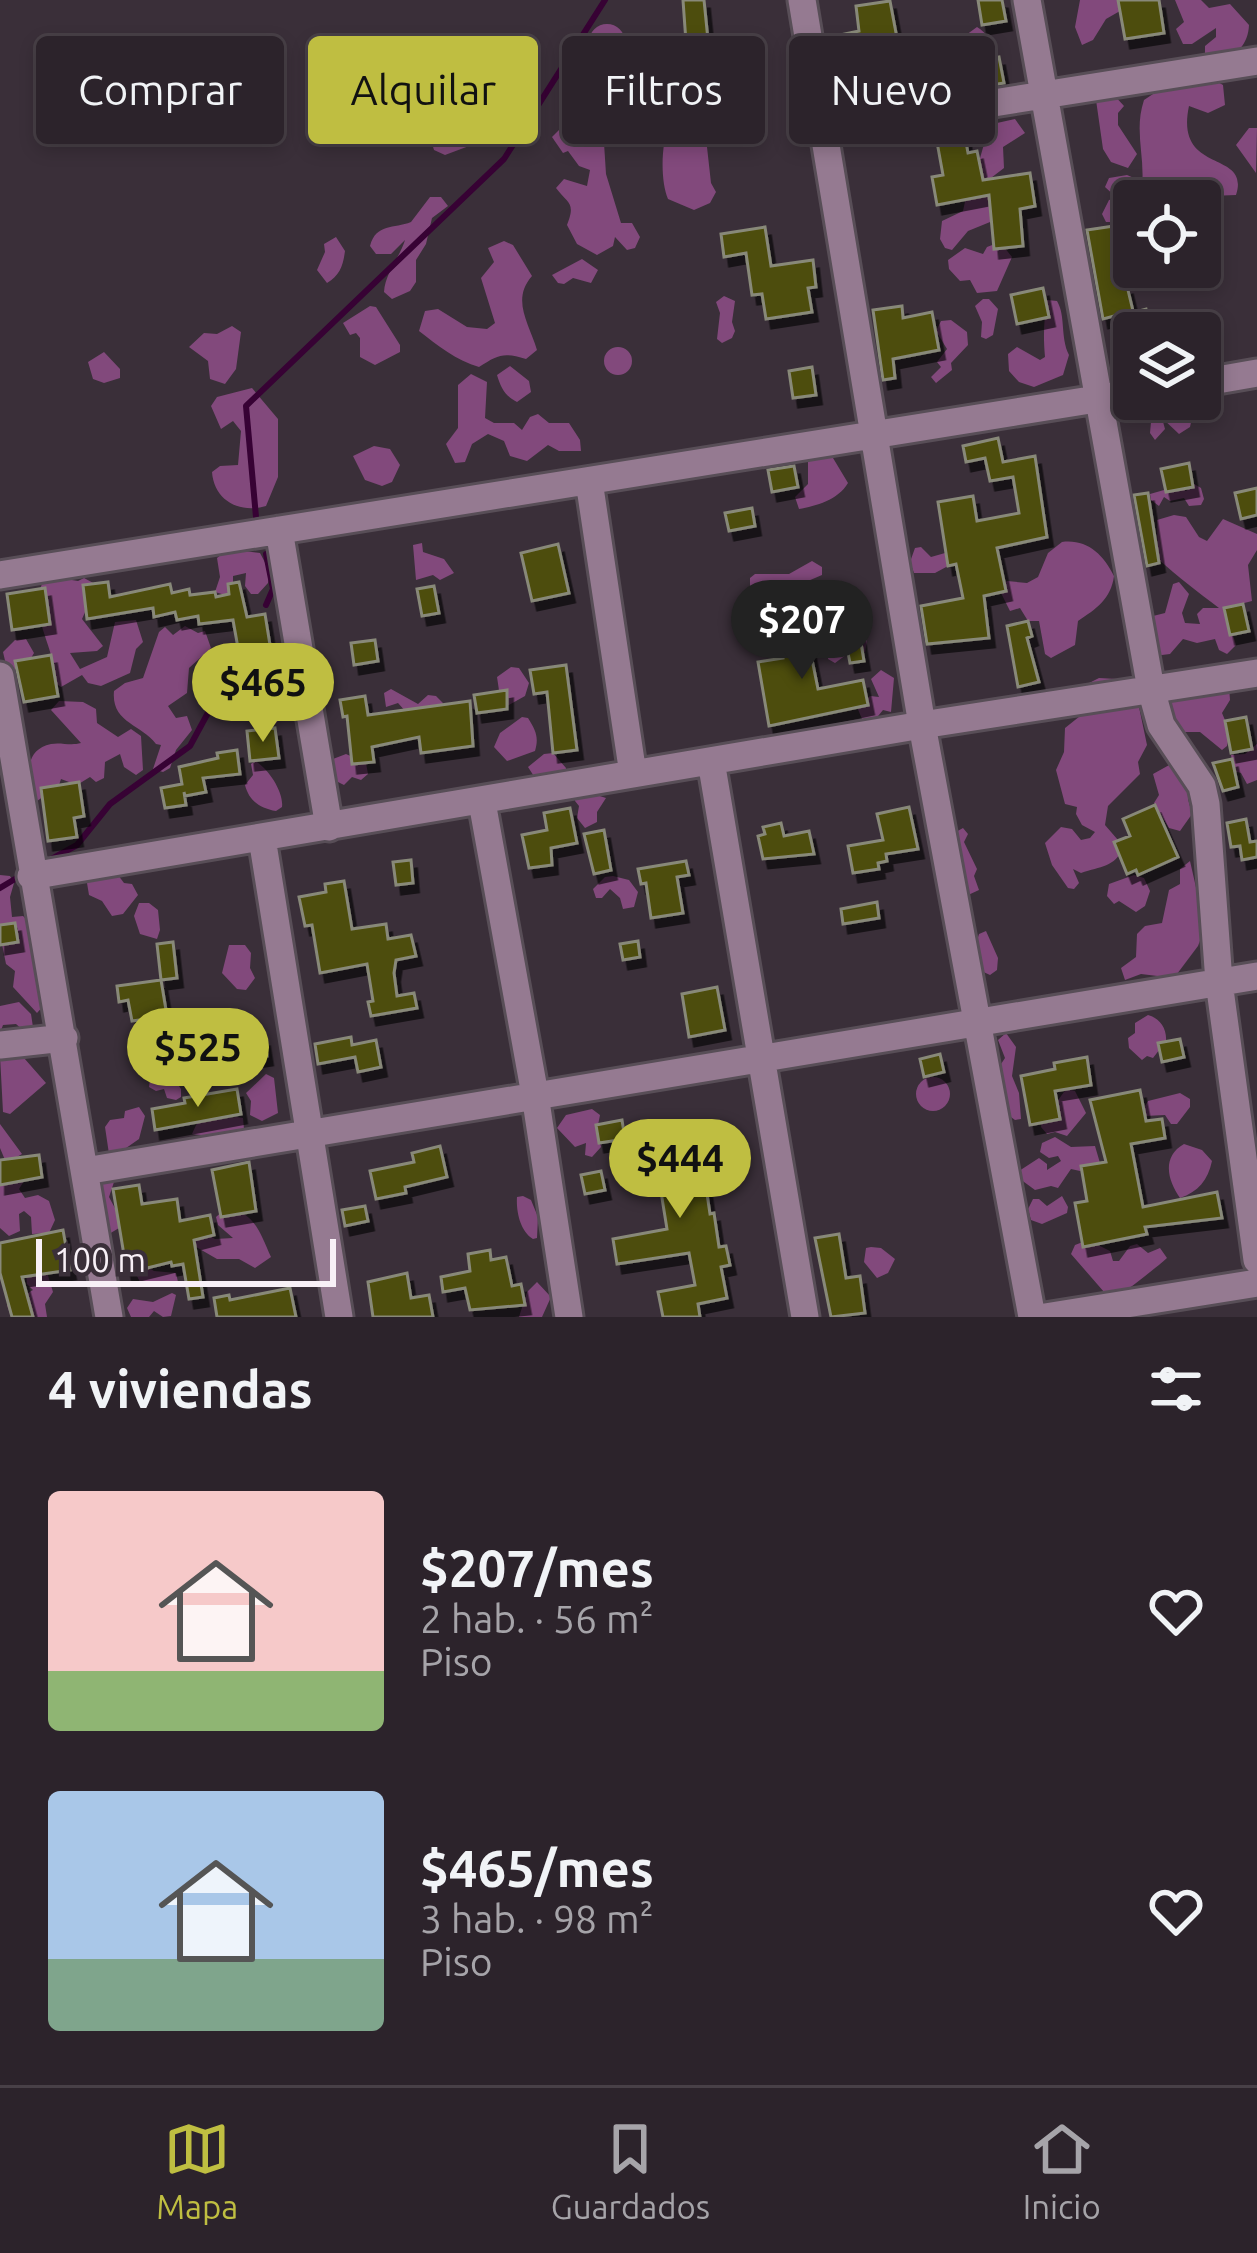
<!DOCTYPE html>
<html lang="es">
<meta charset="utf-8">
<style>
body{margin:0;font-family:Ubuntu,sans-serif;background:#382f37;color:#f1f3f6;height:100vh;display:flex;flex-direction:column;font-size:45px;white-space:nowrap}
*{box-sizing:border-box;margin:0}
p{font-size:39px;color:#a6a4a9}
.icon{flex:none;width:66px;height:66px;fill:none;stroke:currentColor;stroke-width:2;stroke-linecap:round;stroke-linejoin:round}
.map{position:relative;height:1317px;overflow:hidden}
.side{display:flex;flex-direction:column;background:#2c232b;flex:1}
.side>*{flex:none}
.banner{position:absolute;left:36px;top:36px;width:1185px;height:108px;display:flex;gap:24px}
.fabs{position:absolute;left:1113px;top:180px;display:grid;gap:24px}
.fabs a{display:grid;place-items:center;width:108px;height:108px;border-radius:12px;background:#2c232b;box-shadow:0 6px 18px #0003,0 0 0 3px #484047;font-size:60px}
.scale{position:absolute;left:36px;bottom:30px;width:300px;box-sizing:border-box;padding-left:12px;border:6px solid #f8f0f7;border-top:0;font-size:33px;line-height:42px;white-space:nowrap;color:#f8f0f7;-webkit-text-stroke:9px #3a2f39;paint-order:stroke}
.price{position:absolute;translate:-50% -102px;padding:0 27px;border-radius:42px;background:#bfbe41;color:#111;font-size:39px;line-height:78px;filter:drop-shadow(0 3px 6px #0008)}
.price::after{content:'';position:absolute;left:50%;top:72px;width:36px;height:27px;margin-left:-18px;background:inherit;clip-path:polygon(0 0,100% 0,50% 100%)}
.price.selected{background:#222;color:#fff}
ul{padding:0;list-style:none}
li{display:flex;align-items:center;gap:36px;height:300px;padding:0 48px}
li span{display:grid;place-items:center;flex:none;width:336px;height:240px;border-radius:12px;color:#555}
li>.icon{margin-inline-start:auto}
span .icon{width:144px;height:144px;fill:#fffc;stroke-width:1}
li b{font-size:51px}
h2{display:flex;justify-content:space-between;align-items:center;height:144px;padding:0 48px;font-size:51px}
.tag{padding:0 42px;border-radius:12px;background:#2c232b;box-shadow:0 6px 18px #0003,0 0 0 3px #484047;font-size:42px;line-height:108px}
.tag.selected{background:#bfbe41;color:#111}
.menu{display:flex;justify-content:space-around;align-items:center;height:168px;border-top:3px solid #484047;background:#2c232b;font-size:33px;color:#a6a4a9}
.menu a{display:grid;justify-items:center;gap:6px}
.menu .selected{color:#bfbe41}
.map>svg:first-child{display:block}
.forest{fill:#82497c}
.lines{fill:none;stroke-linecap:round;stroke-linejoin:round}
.stream{stroke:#370234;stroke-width:6}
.building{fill:#4e4d09;stroke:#888979;stroke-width:3;filter:url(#shadow)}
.minor-casing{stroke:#584e57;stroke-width:33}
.minor{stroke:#957a91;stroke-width:27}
</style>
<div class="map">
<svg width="1257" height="1317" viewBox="0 0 1257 1317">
<defs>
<filter id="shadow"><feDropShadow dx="5.5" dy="9" stdDeviation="0" flood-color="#0009"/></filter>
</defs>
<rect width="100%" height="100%" fill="#3a2f39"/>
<path class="forest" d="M1080 0H1124L1120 11 1106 19 1093 40 1082 45 1075 27Z
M1175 0H1201L1209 8 1230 4 1249 25C1248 50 1228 64 1205 54V46L1216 37V28L1192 44H1183L1176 29 1184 22Z
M589 42a18 18 0 1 1 36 0a18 18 0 1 1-36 0Z
M977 27C988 34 997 45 993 58L973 66C960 55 966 50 966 35Z
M484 72 514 80 529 91 527 105 536 118 528 134 515 135 511 120 495 122 483 117 475 125 469 146 445 155 434 150 427 127 439 104 461 96 482 104H496V96L476 90V77Z
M1214 80 1223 85 1225 105 1208 113 1189 106C1174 176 1251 149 1236 195L1210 196 1200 216V201L1144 198 1141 193C1147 160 1133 133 1144 100L1165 86Z
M1113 94 1124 106 1118 113V125L1137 154 1128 168 1111 162 1103 149 1096 100Z
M985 116 997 123 1015 119 1025 133 1003 147 1004 168 987 181 975 176 984 144 976 136 975 128Z
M569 120 583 124 604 143 606 174 621 223H632L640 237 635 248 627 250 615 237 613 246 597 255 577 244 567 225C576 202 568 204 556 188L564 179 587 186 590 170 579 166 568 151 563 153 552 137Z
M687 122 706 138 711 183 716 192 710 203 694 210 668 199C660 180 661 142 670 123Z
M1249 128H1257L1256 173 1236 145Z
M1127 175 1134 178 1139 188 1124 196 1129 207 1128 222H1106L1102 214 1109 200 1117 198 1105 187 1109 178Z
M991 194 995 220 968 231 952 250 945 248 940 239 942 221 963 211 966 197Z
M430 197H441L448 206 432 218 426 244 416 260V282L410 291 392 299 384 292C385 273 400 257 405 240L391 254H376L370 246C376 223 394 229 411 222Z
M336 237 345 251C343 266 340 275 327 283L317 270 325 252 324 244Z
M504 241 513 245 532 276C511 300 529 323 537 350L526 359C503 352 498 355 479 367 457 361 437 345 419 331L425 311 438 309 467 327 487 329 495 323 481 278 494 262 488 248Z
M1000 242 1012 257 997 291 977 293 970 280 960 281 949 269 948 260 965 248 983 254 987 247Z
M582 259 598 270 591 283 573 278 564 284 558 283 552 275Z
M724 296 735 301 732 322 735 331 732 338 722 343 717 339 720 313 716 302Z
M983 299H989L998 309 993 335 986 339 981 337 982 322 975 306Z
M1047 300 1057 301C1066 316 1060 337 1069 355L1063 375 1034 387 1019 382 1009 371 1008 354 1017 347 1040 360 1045 357C1043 335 1044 320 1047 300Z
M370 306 376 307 400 345V352L375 365 360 357V338L356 333 350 335 343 323Z
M951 320 967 332 968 345 951 363 952 370 936 383 931 377 941 367 937 362 947 349 936 331 941 321Z
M232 326 241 332 236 369 225 384 210 379 208 361 189 347 204 333 217 334Z
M604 361a14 14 0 1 1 28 0a14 14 0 1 1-28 0Z
M104 352 120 369V378L104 383 93 379 88 362Z
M510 366 529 381 531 392 517 402C505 396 501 388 497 375Z
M471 374 487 382 485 418 494 423H514L522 430 530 417 538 414 549 423H569L580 440 581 451H559L548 445 527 461 510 456 504 441 488 434 472 444 465 462 455 463 446 444 458 428V385Z
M252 388 278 419V477L266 506C239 514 214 500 212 472L220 466 238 465 241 431 233 421 221 429 211 406 217 397Z
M1151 399H1185L1192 418 1190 427 1179 434 1162 418 1165 429 1155 440 1150 433 1151 422 1145 418V406Z
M374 446 390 449 400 465 392 482 382 486 365 480 353 456Z
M822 455 833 458 848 483C838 500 816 506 799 509L795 497 808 484V462Z
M1194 484 1201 488 1204 499 1201 505 1189 506 1184 498 1170 501 1164 497 1159 506 1151 500 1150 494 1178 486 1186 491Z
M1174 515 1186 517 1199 537 1207 541 1223 519 1257 534V550L1248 565 1252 601 1225 608 1236 645 1227 654 1219 650 1215 639 1197 643 1183 639 1170 654 1154 656 1149 617 1165 613 1173 584 1179 582 1189 594 1182 613 1185 623 1200 624 1197 614 1203 608H1219C1198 592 1178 577 1158 559L1157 520Z
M1062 542C1087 539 1103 554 1114 576 1111 599 1096 609 1078 621L1075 645 1051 658 1045 654 1039 621H1028L1020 608 1010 611 999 589 1007 581 1027 583 1038 577 1048 553Z
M422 543 423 552 444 559 454 573 440 580 433 575 416 580 413 545Z
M921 547 931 557 945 553 948 566 935 573H914L910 562 915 548Z
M228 549 260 553 270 572 268 583 258 594H251L245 586 246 573 233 576V589L225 595 215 592 220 577 217 558Z
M812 561 822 567V575L801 584 787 599 789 617 776 628 762 620 751 625 741 621 735 608 738 600 750 594V578L755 574H789Z
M59 578 78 581 84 578 97 585 82 619 103 646 97 651 70 653 80 669 107 657 115 622 136 620 143 642 136 649 130 673 101 686 88 683 82 675 61 687 54 682C58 649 25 613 44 580Z
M822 610C836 610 844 620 843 634L835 642 844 639 845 634H860L867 640 865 652H850L835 663 828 659 829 646 808 645 806 619Z
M185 626 198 633 205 631 211 648 189 668 187 693 168 706 176 718 187 716 192 730 176 750 170 768 163 772 153 769 161 745 156 744C141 724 111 723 114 691L125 683 143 678 159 632 165 627 173 635Z
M26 639 34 653 31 658 19 663 14 671 7 669 3 652 15 640Z
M511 667 519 668 529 683 525 696 507 706 500 697 497 677Z
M881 670 894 678 891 712 883 710 874 721 862 719 857 707 870 696 879 697 871 679Z
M269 678 275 689 268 701 284 716 271 727 255 715 261 702 253 690Z
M1099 678 1117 679 1135 688 1147 745 1138 762 1140 774 1108 806 1105 825 1124 847C1114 868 1101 866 1081 873L1073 869 1079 883 1074 889 1068 888 1052 865 1045 843 1061 827 1072 829 1081 840 1090 838 1095 832 1082 825 1076 814 1077 807 1065 804 1056 770 1064 752 1065 728 1080 716 1087 684Z
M1229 687 1230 700 1222 713 1230 732 1227 746 1222 750 1200 732H1177L1165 709 1170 690Z
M391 689 418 704 428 695 436 696 443 703 438 714 407 713 398 703 386 707 384 693Z
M59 701 83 702 96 709 97 723 118 737 131 729 141 736 143 770 136 775 124 767 120 754 105 762 104 778 96 782 90 777 77 785 61 779 59 785 33 804C30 782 20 751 51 744 61 742 70 746 81 743L51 710Z
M522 717 528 718C536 731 539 737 535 751L507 761 494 747 500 733Z
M1257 744V780L1247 784 1241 773 1233 771 1231 755 1245 754Z
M553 753 566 768 565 776 537 781 528 767 544 754Z
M346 754 366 763 368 774 361 780 352 777 344 785 334 780 329 771 333 759Z
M255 761C268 768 284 792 282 807L276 811C260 808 249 801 245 785L253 775 251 764Z
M1171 764 1191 791 1188 799 1192 814 1180 831 1169 828 1154 803 1159 795 1153 774Z
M587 792 606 798 597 812V822L585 828 577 818 579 806 575 801V795Z
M963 828 968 834 964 842 977 869 974 876 979 890 966 896 954 833Z
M1190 861 1205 927 1198 946 1174 978 1141 974 1125 980 1121 968 1136 957 1137 934 1145 926 1162 923 1169 890 1180 884V869Z
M97 872 118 875 124 883 132 884 138 895 123 914 112 916 102 901 89 895 87 883Z
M0 875 10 876 14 883 10 897 12 917 23 916 31 924 45 1004 37 1013 13 987 15 971 6 964 1 939 14 936 18 929 15 923 0 926Z
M1134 875 1144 878 1150 891 1145 906 1136 912 1119 901 1114 904 1107 896 1109 884Z
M613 876 629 880 638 892 634 907 623 909 620 898 610 889 602 898H596L593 889 605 877Z
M139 903H149L158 910 160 930 157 939 140 934 134 916Z
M986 931 998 958 997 970 990 975 977 969 975 948 979 934Z
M229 945H245L251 953 250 968 255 978 246 990 237 989 222 973Z
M19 1002 31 1014 33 1027 24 1031 16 1024 3 1025 0 1033V1006Z
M1148 1015C1160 1018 1167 1029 1166 1041L1153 1058 1147 1056 1142 1060 1129 1048 1128 1038 1135 1033V1023Z
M1006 1033 1016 1047 1012 1076 1019 1093 1021 1119 1015 1120 997 1107V1070L1005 1058 998 1040Z
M5 1053 24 1058 46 1083 10 1114 3 1112 0 1056Z
M162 1071 170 1073 181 1089V1097L176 1100 167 1098 164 1089 156 1091 149 1087 150 1079Z
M266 1074 274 1078 278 1113 262 1121 250 1115 251 1101 246 1093Z
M916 1094a17 17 0 1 1 34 0a17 17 0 1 1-34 0Z
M1066 1089 1075 1091 1086 1113 1067 1136 1055 1132 1047 1134 1041 1127 1043 1114 1054 1106Z
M1180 1093 1190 1099V1107L1177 1124H1171L1165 1115 1145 1116 1142 1111 1148 1101Z
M139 1107 145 1116 139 1139 119 1153 109 1154 105 1127 110 1120 124 1118 125 1111Z
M592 1109 600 1115 597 1130 601 1147 592 1157 585 1155 586 1143 575 1147 557 1128 566 1115Z
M236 1117 243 1118 244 1129 210 1136 192 1134 197 1123Z
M0 1124 22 1154 10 1161 24 1181 19 1189 25 1198 38 1195 49 1201 55 1220 49 1233 32 1234 31 1217 24 1211 19 1214 20 1231 9 1236 0 1228V1186L5 1180 0 1161 5 1160 0 1148Z
M1055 1137 1071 1147 1095 1146 1100 1163 1080 1171 1071 1169 1058 1188 1051 1186 1035 1190 1020 1179 1019 1171 1039 1158 1047 1164V1170L1061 1161 1058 1156 1049 1158 1040 1152 1042 1143Z
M1184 1144 1202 1150 1212 1161C1208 1180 1198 1192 1180 1198 1168 1181 1161 1157 1184 1144Z
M110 1178 114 1182 109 1197 124 1225 109 1234 103 1231 93 1182Z
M523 1196 531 1200 538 1217 537 1238 533 1239C520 1231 516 1211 517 1197Z
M1062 1196 1068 1207 1067 1213 1042 1224 1031 1220 1028 1209 1033 1199H1039L1047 1206Z
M226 1208C255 1212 260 1233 271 1257L255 1268 239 1259H217L191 1244 199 1229 215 1239 233 1238 218 1225 216 1217Z
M1088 1240 1110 1251 1113 1261H1119L1130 1246 1137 1244 1148 1253 1160 1248 1167 1258C1162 1263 1117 1299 1111 1300L1071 1254 1075 1245Z
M871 1247 881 1248 895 1259 888 1273 877 1278 864 1262 866 1248Z
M146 1266 154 1271 176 1273 178 1282 173 1286 141 1284 135 1272Z
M46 1269 53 1292 45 1304 47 1317H11L7 1305 33 1290 27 1284 26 1273Z
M537 1282 551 1297 542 1317H519L527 1292Z
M172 1293 176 1295 171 1316 163 1317 154 1311 149 1317H131L127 1308 133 1299 153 1302Z"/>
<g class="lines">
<path class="stream" d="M256 517 246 406 504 159 605 0
M266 605 273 589 266 554
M48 861 77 845 110 804 190 746 229 674
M0 888 15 879"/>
</g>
<path class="building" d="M683 0H704L708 40 686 42Z
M978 0H1002L1006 21 982 25Z
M1118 0H1159L1164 33 1125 39Z
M890 1 903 70 864 78 868 99 837 104 833 78 839 77 831 37 859 31 856 6Z
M732 43 738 80 745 78 749 104 705 111 701 85 708 84 702 47Z
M960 47 963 63 999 57 1004 83 945 92 936 52Z
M963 126 968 153 977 151 983 180 1030 173 1035 206 1020 209 1023 246 994 249 989 195 937 205 932 177 943 175 935 131Z
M1114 226 1123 287 1127 286 1133 311 1103 319 1087 230Z
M765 227 771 266 813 260 816 287 808 288 812 312 766 319 762 294 752 295 746 253 724 257 721 234Z
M1043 288 1049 317 1017 324 1011 295Z
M902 306 903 318 932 312 939 350 893 359 895 378 883 380 873 310Z
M1146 309 1150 327 1128 333 1124 315Z
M812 367 816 395 793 398 789 371Z
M998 438 1003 462 1035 456 1047 537 997 548 1006 591 984 596 989 638 927 644 921 606 963 598 956 564 948 566 938 502 973 496 977 521 1019 513 1013 477 990 481 985 458 966 462 963 446Z
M1189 463 1193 487 1166 492 1161 469Z
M794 466 798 487 772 492 768 470Z
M1257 488V515L1241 519 1235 493Z
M1148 493 1159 563 1147 566 1134 495Z
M752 508 755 526 729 531 725 513Z
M558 544 569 593 532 601 521 553Z
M108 582 110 597 170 584 172 593 189 589 190 595 215 592 216 597 229 594 228 584 239 582 247 617 265 614 274 670 243 676 233 620 199 624 198 616 177 620 175 612 154 617 153 608 87 619 83 585Z
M434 586 439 613 422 616 417 589Z
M45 588 50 624 12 630 7 594Z
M1243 604 1249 631 1230 635 1224 608Z
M855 608 864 661 850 663 840 611Z
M804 620 818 689 863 680 868 705 769 726 758 662 783 658 777 625Z
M1028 621 1032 636 1027 638 1039 682 1018 687 1007 626Z
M375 640 378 661 354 665 351 643Z
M51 655 58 696 24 702 15 661Z
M566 665 577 750 553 753 547 692 534 694 530 670Z
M507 690V709L477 713 474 695Z
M365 696 368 715 470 701 473 746 421 753 419 737 372 747 374 762 352 764 347 716 343 717 340 700Z
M1246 717 1252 749 1231 753 1225 721Z
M275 728 279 758 250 761 247 731Z
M237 750 240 774 203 778 206 792 185 796 184 792 186 805 165 808 161 788 182 784 179 767 218 758 217 753Z
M1232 759 1238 787 1223 791 1213 763Z
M79 782 84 816 74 818 77 837 48 841 41 788Z
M1155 805 1178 857 1138 875 1136 870 1127 874 1114 842 1130 836 1123 819Z
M909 807 918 849 886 854 887 861 878 863 879 869 853 873 848 846 883 840 877 814Z
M570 808 577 843 551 848 552 865 529 868 522 835 547 830 544 813Z
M1246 819 1250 842 1257 841V857L1242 860 1240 846 1231 847 1227 823Z
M781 823 784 836 809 831 814 854 763 859 758 836 765 834 763 827Z
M604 830 611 870 594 874 584 834Z
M411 860 413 883 396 885 393 862Z
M686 861 689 875 677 877 683 913 651 918 646 883 641 884 638 869Z
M344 881 352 929 386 924 388 939 411 935 416 956 396 960 394 973 397 996 414 993 417 1008 371 1016 368 1002 373 1001 367 964 320 973 312 925 305 926 299 897 326 892 325 884Z
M877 902 879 918 843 924 841 909Z
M15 923 18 942 0 945V925Z
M638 941 640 957 623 960 620 944Z
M173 942 177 978 161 980 157 944Z
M161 980 167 1016 132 1021 128 1000 119 1002 117 986Z
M717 987 725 1030 689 1037 682 994Z
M351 1037 352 1045 376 1040 381 1067 358 1072 355 1057 318 1064 315 1044Z
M264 1038 267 1056 247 1059 244 1041Z
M1180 1039 1184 1057 1162 1062 1158 1043Z
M940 1054 944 1072 924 1077 920 1059Z
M1087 1057 1091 1085 1055 1091 1060 1119 1030 1125 1021 1076 1055 1069 1054 1063Z
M237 1089 241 1114 155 1130 152 1109 185 1103 184 1098Z
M1140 1090 1146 1121 1162 1119 1165 1138 1131 1144 1143 1207 1217 1192 1222 1218 1145 1227 1147 1234 1083 1247 1075 1203 1087 1201 1081 1166 1106 1162 1090 1100Z
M622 1120 625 1139 599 1143 596 1125Z
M697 1127 710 1214 714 1213 719 1247 726 1246 730 1265 721 1267 727 1298 698 1304 700 1317H663L658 1292 695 1285 689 1253 617 1264 613 1239 667 1229 658 1173 642 1177 634 1138Z
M440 1146 447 1177 405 1187 406 1193 376 1199 370 1171 414 1162 412 1153Z
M39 1155 42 1177 0 1185V1160Z
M249 1162 256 1211 221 1217 212 1170Z
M601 1171 605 1190 585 1194 581 1175Z
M139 1185 142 1204 177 1199 180 1221 210 1215 214 1235 194 1240 203 1297 189 1299 183 1264 172 1266 171 1262 127 1273 113 1189Z
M365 1206 368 1221 345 1226 342 1210Z
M63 1230 70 1270 22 1277 33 1317H12L0 1273V1243Z
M839 1234 846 1278 860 1276 865 1313 831 1317 815 1238Z
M490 1250 491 1260 506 1257 512 1286 521 1284 525 1305 470 1310 465 1288 443 1292 441 1277 470 1271 468 1254Z
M407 1273 411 1298 429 1295 433 1317H373L368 1282Z
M290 1288 296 1317H217L214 1298 229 1295 230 1300Z"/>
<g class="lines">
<g class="minor-casing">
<path id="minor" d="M802 0 922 725 1032 1317
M1027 0 1151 689 1161 725 1202 786 1206 804 1219 982 1257 1260
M824 130 1257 61
M1200 383 1257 373
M589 481 633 774
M279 530 329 827
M0 575 1134 393
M0 676 109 1317
M711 761 805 1317
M482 802 535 1095 569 1317
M262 838 339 1317
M31 876 922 725 1257 673
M0 1045 64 1038
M85 1171 1257 976
M1045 1317 1257 1283"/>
</g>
<use href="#minor" class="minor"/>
</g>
</svg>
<div class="fabs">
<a><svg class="icon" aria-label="locate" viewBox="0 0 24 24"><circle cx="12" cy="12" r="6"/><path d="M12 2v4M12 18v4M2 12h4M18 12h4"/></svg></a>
<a><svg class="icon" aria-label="layers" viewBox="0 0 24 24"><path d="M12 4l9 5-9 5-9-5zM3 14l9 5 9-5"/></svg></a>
</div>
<div class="scale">100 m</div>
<b class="price selected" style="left:802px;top:682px">$207</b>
<b class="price" style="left:263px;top:745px">$465</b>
<b class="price" style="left:198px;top:1110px">$525</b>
<b class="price" style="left:680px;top:1221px">$444</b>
<div class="banner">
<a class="tag">Comprar</a>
<a class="tag selected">Alquilar</a>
<a class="tag">Filtros</a>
<a class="tag">Nuevo</a>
</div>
</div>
<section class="side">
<h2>4 viviendas<svg class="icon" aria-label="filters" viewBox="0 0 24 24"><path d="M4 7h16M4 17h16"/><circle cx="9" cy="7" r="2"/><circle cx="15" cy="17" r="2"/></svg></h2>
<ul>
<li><span style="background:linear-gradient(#f6c9c9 75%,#8fb573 0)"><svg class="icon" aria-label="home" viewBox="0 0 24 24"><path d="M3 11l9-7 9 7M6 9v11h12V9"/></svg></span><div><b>$207/mes</b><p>2 hab. · 56 m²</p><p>Piso</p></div><svg class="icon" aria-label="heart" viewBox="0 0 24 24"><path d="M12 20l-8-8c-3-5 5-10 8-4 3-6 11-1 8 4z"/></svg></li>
<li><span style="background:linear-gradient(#a9c7e8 70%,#7fa58c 0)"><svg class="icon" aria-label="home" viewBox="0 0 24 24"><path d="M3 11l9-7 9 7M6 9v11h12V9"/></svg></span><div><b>$465/mes</b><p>3 hab. · 98 m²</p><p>Piso</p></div><svg class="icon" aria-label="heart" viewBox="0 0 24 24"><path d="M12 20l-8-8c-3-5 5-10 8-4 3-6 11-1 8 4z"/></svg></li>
</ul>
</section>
<nav class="menu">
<a class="selected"><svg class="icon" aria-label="map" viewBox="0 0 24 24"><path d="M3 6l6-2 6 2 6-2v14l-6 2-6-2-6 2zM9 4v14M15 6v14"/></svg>Mapa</a>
<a><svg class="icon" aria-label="saved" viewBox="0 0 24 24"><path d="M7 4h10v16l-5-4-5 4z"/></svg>Guardados</a>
<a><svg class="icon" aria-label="home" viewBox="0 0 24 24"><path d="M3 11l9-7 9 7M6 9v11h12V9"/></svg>Inicio</a>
</nav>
